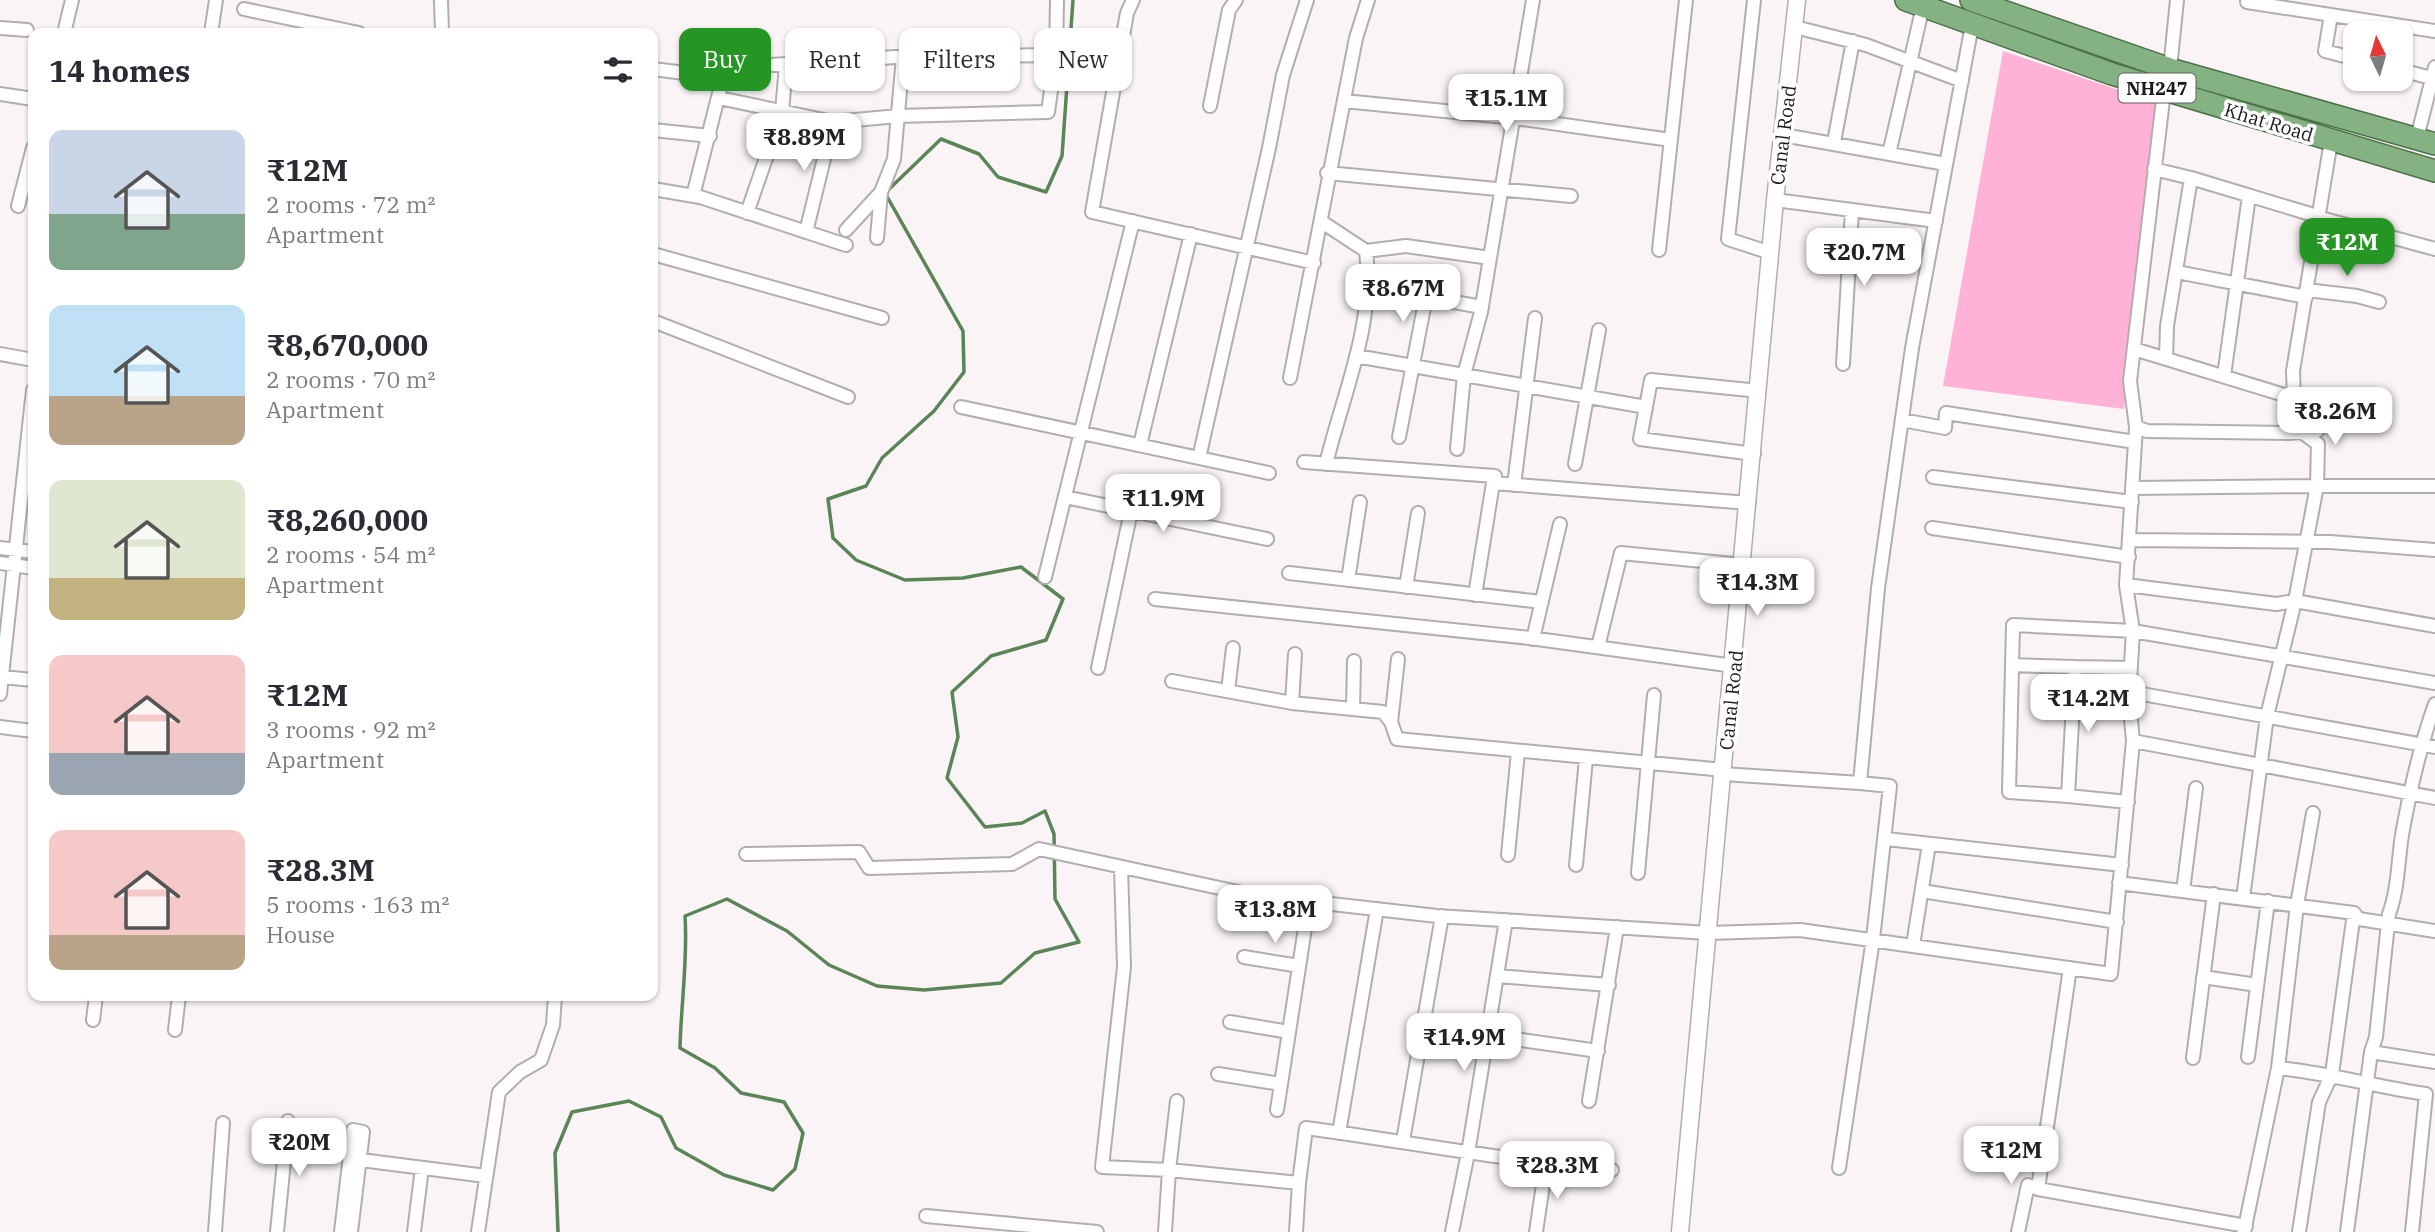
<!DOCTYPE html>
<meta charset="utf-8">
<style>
body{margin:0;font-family:"IBM Plex Serif",serif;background:#f7f7f7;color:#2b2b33;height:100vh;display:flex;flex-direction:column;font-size:26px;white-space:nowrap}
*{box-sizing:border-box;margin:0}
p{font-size:23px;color:#7c7c81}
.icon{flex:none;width:38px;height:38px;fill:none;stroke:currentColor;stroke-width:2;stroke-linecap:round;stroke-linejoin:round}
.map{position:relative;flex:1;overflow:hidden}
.side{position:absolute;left:28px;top:28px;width:630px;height:973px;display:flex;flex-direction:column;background:#fff;border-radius:14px;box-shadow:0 2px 5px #0004}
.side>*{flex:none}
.top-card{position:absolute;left:679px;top:28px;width:665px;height:63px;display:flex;gap:14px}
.needle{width:46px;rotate:355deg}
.controls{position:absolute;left:2343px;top:21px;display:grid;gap:14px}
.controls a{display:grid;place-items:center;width:70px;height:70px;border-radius:14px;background:#fff;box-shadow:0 2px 5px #0004;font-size:35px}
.price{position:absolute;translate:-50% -60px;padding:0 16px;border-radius:14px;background:#fff;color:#222;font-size:23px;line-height:46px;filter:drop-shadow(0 2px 4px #0008)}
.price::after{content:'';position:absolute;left:50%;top:42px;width:21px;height:16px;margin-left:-10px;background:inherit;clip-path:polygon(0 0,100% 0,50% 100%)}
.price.on{background:#259623;color:#fff}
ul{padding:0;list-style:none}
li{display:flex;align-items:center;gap:21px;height:175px;padding:0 21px}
li span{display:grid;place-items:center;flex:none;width:196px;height:140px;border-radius:14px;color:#555}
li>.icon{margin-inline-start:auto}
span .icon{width:84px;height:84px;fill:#fffc;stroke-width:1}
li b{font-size:30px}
h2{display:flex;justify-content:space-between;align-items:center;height:84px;padding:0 21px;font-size:30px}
.pill{padding:0 24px;border-radius:14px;background:#fff;box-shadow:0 2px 5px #0004;font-size:24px;line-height:63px}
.pill.on{background:#259623;color:#fff}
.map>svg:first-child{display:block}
.green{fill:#ffb1d6}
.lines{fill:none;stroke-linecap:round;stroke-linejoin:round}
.stream{stroke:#5a8556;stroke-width:3.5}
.minor-casing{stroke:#b3adb0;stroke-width:16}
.tertiary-casing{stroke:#b3adb0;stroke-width:19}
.trunk-casing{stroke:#4c7049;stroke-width:24}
.minor{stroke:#fff;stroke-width:12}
.tertiary{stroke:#fff;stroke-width:16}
.trunk{stroke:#84b282;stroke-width:21}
.labels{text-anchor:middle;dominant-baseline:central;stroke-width:7;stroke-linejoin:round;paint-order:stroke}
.shield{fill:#fff;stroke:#605e5f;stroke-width:2}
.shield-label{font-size:18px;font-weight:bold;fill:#1c191a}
.street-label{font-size:19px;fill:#1c191a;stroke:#fff}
</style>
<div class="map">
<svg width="2435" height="1232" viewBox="0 0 2435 1232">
<rect width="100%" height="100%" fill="#faf4f6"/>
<path class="green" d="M2003 51 2157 103 2124 409 1943 386Z"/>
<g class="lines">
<path class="stream" d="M558 1232 555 1153 572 1112 629 1101 661 1117 676 1148 724 1175 773 1190 795 1169 803 1133 784 1102 741 1093 715 1068 680 1048C681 1003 688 960 685 916L727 899 787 931 829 965 877 986 924 990 1001 983 1035 953 1079 942 1055 899 1054 834 1045 811 1022 823 985 827 947 778 958 737 952 692 991 656 1046 640 1063 599 1021 567 963 578 905 580 856 560 833 538 828 499 866 486 882 458 934 411 964 372 963 331 885 193 941 139 979 154 998 177 1046 192 1062 156 1073 0"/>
<g class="minor-casing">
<path id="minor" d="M441 0 442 33
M1133 0 1127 13 1092 212 1314 263
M1754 0 1728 239 1771 253
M2247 2 2435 31
M244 9 359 33
M2331 15 2325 51 2356 59
M1795 27 1866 45 1962 81
M0 28 27 30
M64 33 72 0
M211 33 216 0
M755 66 896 57 1055 55 1119 60
M653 69 724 78
M2170 69 2177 0
M2401 70 2435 79
M0 94 33 99
M719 98 833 122 898 116 1048 112 1056 55 1057 0
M1344 101 1515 118 1671 140
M1210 106 1229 10 1236 0
M653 130 710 136
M1783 135 1946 164
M2417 138 2435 67
M1834 142 1853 41
M1889 154 1923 6
M2154 169 2191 178
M1327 173 1571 196
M653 189 700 197 846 245
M693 196 730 50
M1775 200 1936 221
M18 206 33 148
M747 213 782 112 786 65
M2317 217 2435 249
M1322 222 1366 251 1406 246 1490 258
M846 230 881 192
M806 232 833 122
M877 238 881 192 894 159 903 57
M1659 250 1686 0
M653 254 882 318
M2177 272 2306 297
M2307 290 2357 296 2379 302
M653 321 848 397
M2134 349 2294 398 2293 371 2331 141
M0 354 33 360
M1356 356 1646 407
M2166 359 2167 326 2191 178 2317 216
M1843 364 1852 210
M2224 376 2249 196
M1290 378 1356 38 1368 0
M961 407 1269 473
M1902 420 1945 428 1946 413 2135 442
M2136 427 2147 431 2288 433 2317 431 2324 423 2321 408 2294 398
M1399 437 1426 297 1482 307
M1140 445 1191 234
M1457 449 1464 375 1481 312 1533 0
M1754 454 1640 439 1651 380 1759 391
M1199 458 1269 148 1283 75 1307 0
M1304 462 1495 476 1493 483 1749 503
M1326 464C1343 394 1375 324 1366 251
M1575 464 1599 330
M1933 477 2132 502
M1514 485 1535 318
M2132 488 2317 486 2318 444 2302 432
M1065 497 1267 539
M1932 528 2129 557
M2131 540 2330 542 2435 550
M0 548 33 552
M0 563 33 568
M1289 573 1542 602
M1045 577 1133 221
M1348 580 1360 502
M2126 585 2276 604 2295 601 2435 626
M1406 587 1418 513
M1475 595 1493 483
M1155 599 1530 638 1734 666
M1533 639 1560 524
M1598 647 1621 553 1743 565
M2012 665 2075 667
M1098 668 1131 511
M2 677 33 680
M1172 681 1292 703 1383 712 1391 722 1397 739 1724 770
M1228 691 1233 648
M2131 692 2435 747
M0 694 33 390
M1292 703 1295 654
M2435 704C2420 746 2410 790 2402 835 2398 861 2398 890 2389 914L2376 1037 2371 1052 2435 1062
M1353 709 1354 661
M1391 722 1398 659
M0 727 33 731
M2133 741 2435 798
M1723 774 1860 783 1878 588 1912 348 1972 25
M2068 796 2009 792 2013 625 2133 631 2435 683
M2128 802 2068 796 2075 667 2131 668
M2313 813 2297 905 2278 1068C2329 1073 2376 1087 2426 1094L2412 1232
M1886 839 2122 865
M746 854 859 852 869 868 1012 864 1039 849 1252 895 1437 916 1708 933 1800 930 2111 974 2133 741 2129 699 2133 631 2126 585 2136 427 2130 381 2164 91
M1508 855 1518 752
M1576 865 1586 759
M1121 867 1124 967 1102 1167 1169 1170 1165 1232
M1638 873 1654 695
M2119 883 2354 913 2359 919 2435 931
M1922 891 2117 922
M2183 891 2196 788
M2243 898 2267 716 2295 601 2317 486H2435
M1913 945 1929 844
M1244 957 1299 966
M2070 968 2038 1189 2246 1226
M1497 976 1609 985
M2203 977 2257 985
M93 1020 96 996
M1230 1022 1289 1032
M175 1030 179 996
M1487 1035 1598 1051
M2248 1057 2268 901
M2193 1058 2214 894
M1218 1074 1281 1084
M1177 1101 1169 1170 1299 1183 1306 1128C1408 1142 1510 1161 1612 1170
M1589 1101 1617 927
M1277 1110 1309 902
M1339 1133 1377 909
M1403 1141 1442 916
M353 1159 486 1176
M1839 1168 1873 939 1890 786 1860 783
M926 1216 1097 1232
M215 1232 223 1123
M277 1232 288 1121
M341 1232 353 1130 363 1132 351 1232
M414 1232 422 1168
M478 1232 499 1092 520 1072 541 1060 553 1025 555 996
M1296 1232 1299 1183
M1452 1232 1468 1153 1506 920
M1536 1232 1546 1164
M2018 1232 2028 1185 2038 1189
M2244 1232 2278 1068
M2299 1232 2319 1102 2332 1074 2354 913
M2347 1232 2371 1052"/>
</g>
<g class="tertiary-casing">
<path id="tertiary" d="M1680 1232 1775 200 1797 0"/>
</g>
<g class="trunk-casing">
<path id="trunk" d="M1906 0 2112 74 2435 171
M1971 0 2170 69 2435 144"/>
</g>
<use href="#minor" class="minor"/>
<use href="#tertiary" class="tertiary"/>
<use href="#trunk" class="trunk"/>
</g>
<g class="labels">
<rect class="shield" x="2118.5" y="73.5" width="77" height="29" rx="5"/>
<g class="shield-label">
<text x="2157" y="88">NH247</text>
</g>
<g class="street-label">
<text transform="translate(2269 122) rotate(17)">Khat Road</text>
<text transform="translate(1783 135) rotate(-83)">Canal Road</text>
<text transform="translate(1731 700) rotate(-84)">Canal Road</text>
</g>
</g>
</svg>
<div class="controls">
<a><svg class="needle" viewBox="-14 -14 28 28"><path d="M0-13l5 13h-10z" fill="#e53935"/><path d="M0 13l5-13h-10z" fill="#7c7c81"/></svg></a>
</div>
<b class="price" style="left:1506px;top:134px">₹15.1M</b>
<b class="price" style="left:804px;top:173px">₹8.89M</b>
<b class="price on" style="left:2347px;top:278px">₹12M</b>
<b class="price" style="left:1864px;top:288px">₹20.7M</b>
<b class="price" style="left:1403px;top:324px">₹8.67M</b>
<b class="price" style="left:2335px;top:447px">₹8.26M</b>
<b class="price" style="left:1163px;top:534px">₹11.9M</b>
<b class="price" style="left:1757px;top:618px">₹14.3M</b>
<b class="price" style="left:2088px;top:734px">₹14.2M</b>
<b class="price" style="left:1275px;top:945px">₹13.8M</b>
<b class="price" style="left:1464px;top:1073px">₹14.9M</b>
<b class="price" style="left:299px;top:1178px">₹20M</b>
<b class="price" style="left:2011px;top:1186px">₹12M</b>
<b class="price" style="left:1557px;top:1201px">₹28.3M</b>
<div class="top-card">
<a class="pill on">Buy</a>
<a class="pill">Rent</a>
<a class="pill">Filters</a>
<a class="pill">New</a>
</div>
<section class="side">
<h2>14 homes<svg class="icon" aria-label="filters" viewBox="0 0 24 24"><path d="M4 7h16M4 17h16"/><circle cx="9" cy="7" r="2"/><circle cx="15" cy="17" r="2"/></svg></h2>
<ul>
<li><span style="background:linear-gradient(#c9d6e8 60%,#7fa58c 0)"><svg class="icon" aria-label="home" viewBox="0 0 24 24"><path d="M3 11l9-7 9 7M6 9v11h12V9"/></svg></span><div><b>₹12M</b><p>2 rooms · 72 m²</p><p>Apartment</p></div></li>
<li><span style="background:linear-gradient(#bfe0f5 65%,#b9a48a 0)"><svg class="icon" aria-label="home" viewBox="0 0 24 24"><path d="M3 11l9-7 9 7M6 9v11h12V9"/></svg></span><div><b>₹8,670,000</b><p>2 rooms · 70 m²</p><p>Apartment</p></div></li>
<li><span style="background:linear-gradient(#dfe7d0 70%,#c2b280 0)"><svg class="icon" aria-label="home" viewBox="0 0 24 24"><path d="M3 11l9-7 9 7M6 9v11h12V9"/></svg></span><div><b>₹8,260,000</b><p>2 rooms · 54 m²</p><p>Apartment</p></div></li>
<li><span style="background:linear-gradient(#f6c9c9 70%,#9aa5b1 0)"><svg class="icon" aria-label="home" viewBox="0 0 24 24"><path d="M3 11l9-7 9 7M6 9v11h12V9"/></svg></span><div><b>₹12M</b><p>3 rooms · 92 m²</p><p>Apartment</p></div></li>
<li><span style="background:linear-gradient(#f6c9c9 75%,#b9a48a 0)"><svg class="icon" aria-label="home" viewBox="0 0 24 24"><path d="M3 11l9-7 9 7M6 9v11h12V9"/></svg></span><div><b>₹28.3M</b><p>5 rooms · 163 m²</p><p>House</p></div></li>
</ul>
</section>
</div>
